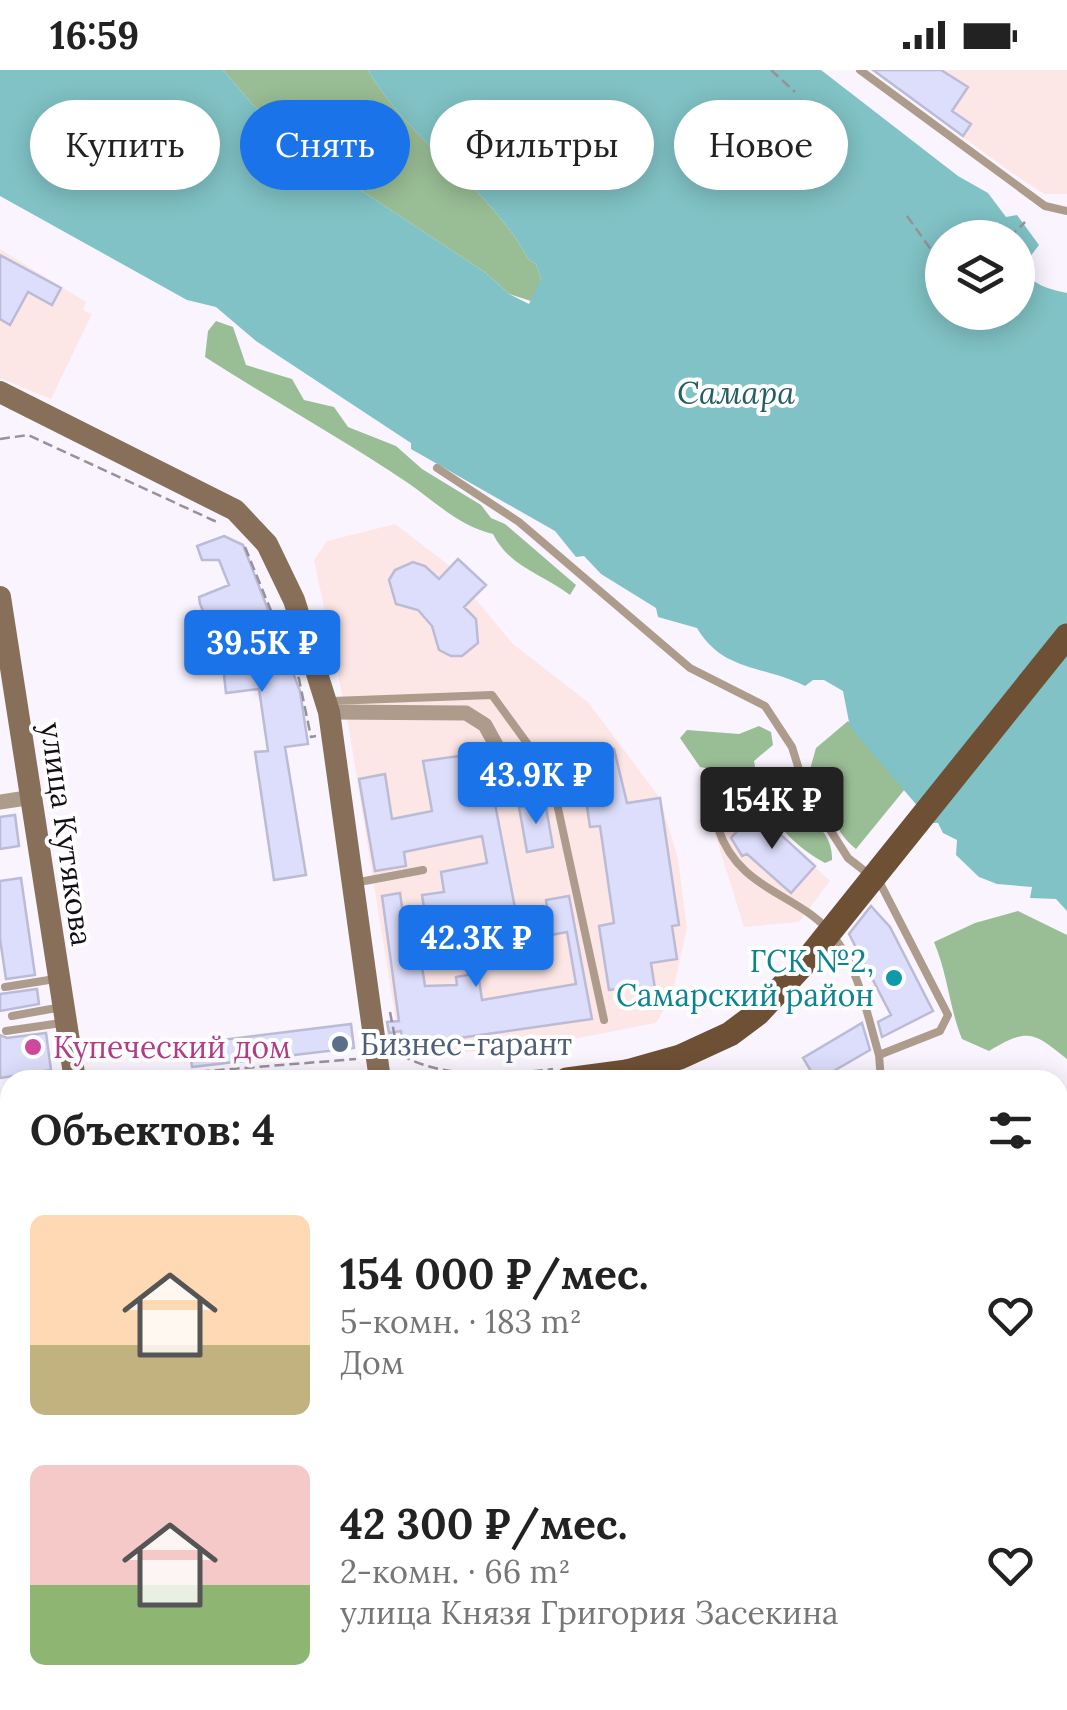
<!DOCTYPE html>
<html lang="ru">
<meta charset="utf-8">
<style>
body{margin:0;font-family:Lora,serif;background:#f2f2f2;color:#222;height:100vh;display:flex;flex-direction:column;font-size:38px;white-space:nowrap}
*{box-sizing:border-box;margin:0}
p{font-size:32px;color:#767676}
.icon{flex:none;width:55px;height:55px;fill:none;stroke:currentColor;stroke-width:2;stroke-linecap:round;stroke-linejoin:round}
.map{position:relative;flex:1;overflow:hidden}
.drawer{position:absolute;left:0px;top:1000px;width:1068px;height:640px;display:flex;flex-direction:column;background:#fff;border-radius:30px 30px 0 0;box-shadow:0 5px 25px #0003}
.drawer>*{flex:none}
.banner{position:absolute;left:30px;top:30px;width:1008px;height:90px;display:flex;gap:20px}
.controls{position:absolute;left:925px;top:150px;display:grid;gap:20px}
.controls a{display:grid;place-items:center;width:110px;height:110px;border-radius:50%;background:#fff;box-shadow:0 5px 25px #0003;font-size:50px}
.price{position:absolute;translate:-50% -85px;padding:0 22px;border-radius:10px;background:#1a73e8;color:#fff;font-size:32px;line-height:65px;filter:drop-shadow(0 2px 5px #0008)}
.price::after{content:'';position:absolute;left:50%;top:60px;width:30px;height:22px;margin-left:-15px;background:inherit;clip-path:polygon(0 0,100% 0,50% 100%)}
.price.selected{background:#222;color:#fff}
ul{padding:0;list-style:none}
li{display:flex;align-items:center;gap:30px;height:250px;padding:0 30px}
li span{display:grid;place-items:center;flex:none;width:280px;height:200px;border-radius:15px;color:#555}
li>.icon{margin-inline-start:auto}
span .icon{width:120px;height:120px;fill:#fffc;stroke-width:1}
li b{font-size:42px}
h2{display:flex;justify-content:space-between;align-items:center;height:120px;padding:0 30px;font-size:42px}
.pill{padding:0 35px;border-radius:45px;background:#fff;box-shadow:0 5px 25px #0003;font-size:35px;line-height:90px}
.pill.selected{background:#1a73e8;color:#fff}
.status{display:flex;justify-content:space-between;align-items:center;height:70px;padding:0 50px;background:#fff;direction:ltr}
.status svg{height:28px;fill:currentColor}
.map>svg:first-child{display:block}
.industrial{fill:#fde7e6}
.forest{fill:#99bd95}
.water{fill:#80c2c5;fill-rule:evenodd}
.building{fill:#dddefb;stroke:#bbbbd6;stroke-width:2.5}
.lines{fill:none;stroke-linecap:round;stroke-linejoin:round}
.path{stroke:#97919b;stroke-width:2.5;stroke-dasharray:10 5;stroke-linecap:butt}
.lane{stroke:#ad9b8c;stroke-width:8}
.street{stroke:#ad9b8c;stroke-width:15}
.secondary{stroke:#886f59;stroke-width:22}
.primary{stroke:#6e5035;stroke-width:25}
.primary-bridge{stroke:#6e5035;stroke-width:25}
.culture-dot{fill:#0f9aa8;stroke:#fff;stroke-width:4}
.service-dot{fill:#5c6f8a;stroke:#fff;stroke-width:4}
.hotel-dot{fill:#d1479c;stroke:#fff;stroke-width:4}
.labels{text-anchor:middle;dominant-baseline:central;stroke-width:8;stroke-linejoin:round;paint-order:stroke}
.street-label{font-size:30px;fill:#130e17;stroke:#fff}
.culture-label{font-size:30px;fill:#0d838f;stroke:#fff;text-anchor:end}
.service-label{font-size:30px;fill:#4e5e75;stroke:#fff;text-anchor:start}
.hotel-label{font-size:30px;fill:#b23c85;stroke:#fff;text-anchor:start}
.water-label{font-size:32px;font-style:italic;fill:#265e60;stroke:#fff}
</style>
<div class="status"><b>16:59</b><svg viewBox="0 0 49 12"><path d="M0 12V9h3v3zM5 12V6h3v6zM10 12V3h3v9zM15 12V0h3v12zM26 1h20v11H26zM47 4h2v5h-2z"/></svg></div>
<div class="map">
<svg width="1067" height="1640" viewBox="0 0 1067 1640">
<rect width="100%" height="100%" fill="#faf4ff"/>
<path class="industrial" d="M872 0H1067V124H1044L1009 101Z
M0 179 86 232 83 240 92 244 51 329 0 308Z
M395 454 450 496 443 505 470 531 474 527 513 574 588 632 660 728 678 789 687 858 672 926 656 953 522 979 445 983 408 982 400 977 348 653 314 490 327 471Z
M722 710 830 811 799 852 744 857 703 726Z
M1058 1065 1067 1071V1618L1058 1617Z
M10 1222V1630H293L240 1640H0V1224Z"/>
<path class="forest" d="M223 0H368C408 71 490 116 528 189L536 194 541 209 534 232 509 224 486 203 347 111 253 35Z
M216 251 233 257 246 295 292 309 304 330 334 337 348 357 396 376 422 399 481 435 491 448 505 454 576 515 570 525C543 504 509 497 493 464 459 456 437 433 408 413 342 369 272 330 205 287L208 261Z
M848 651 905 719 856 779C832 760 829 731 807 710L816 678Z
M759 656 771 662 773 675 754 691 759 719C787 735 834 751 832 790L825 793C805 782 780 763 772 740 744 727 731 702 700 697L680 668 687 660 739 664Z
M1018 841 1067 865V989C1033 961 1027 958 989 981L962 969C949 937 948 905 934 872L975 853Z
M293 1630H675L635 1640H240Z"/>
<path class="water" d="M0 0H223L253 35 347 111 486 203 509 224 529 234 541 209 536 194 528 189C490 116 408 71 368 0H821L958 106 988 123 1006 147 1017 145 1039 175 1023 196C1030 215 1049 219 1067 223V841L1056 829 1030 828 1032 817 997 814 979 807 956 785 957 770 943 763 938 753H932L850 657 843 621 824 610H813L805 616C763 595 723 602 697 558L658 547 656 538 601 504 584 486 576 487 555 461 411 379V373L256 271 216 237 187 230 0 126ZM942 168H1018V242H942Z
M1058 1617 1067 1618V1640H635L675 1630H1058Z"/>
<path class="building" d="M873 0H941L968 17 952 41 971 54 963 66Z
M0 185 61 218 52 235 28 222 10 255 0 249Z
M224 466 243 475 277 563 273 572 283 577 300 621 308 674 285 677 306 805 274 810 255 682 268 681 259 619 226 623 223 596 261 592 263 575 253 571 250 563 216 570 200 534 199 527 229 515 219 490H202L197 476Z
M458 489 486 515 464 537 476 549 478 573 462 586H451L439 580 432 556 418 540 396 534 389 510 395 500 413 492 425 496 439 509Z
M614 679 627 733 660 728 679 855 672 856 677 889 651 893 655 919 640 921 639 916 609 920 599 856 614 853 600 756 590 757 586 730H593L589 707 597 706 593 682Z
M487 682 496 699 501 732 495 734 515 838 426 851 422 825 444 822 441 802 487 793 482 766 404 782 406 796 375 801 359 709 385 704 392 749 432 741 423 691Z
M545 732 553 777 527 782 519 737Z
M755 741 815 796 791 823 747 784 742 786 731 768Z
M15 745 19 776 0 779V747Z
M21 808 35 905 6 909 0 869V811Z
M400 823 406 865 417 864 425 916 457 915 456 907 478 903 482 930 576 914 567 862 551 865 546 830 569 826 592 949 403 976 401 961 389 963 387 952 399 951 382 826Z
M871 836 890 857 933 941 882 967 878 952 891 945 849 864Z
M37 919 39 934 0 941V924Z
M862 953 870 980 818 1010H797L811 1001 803 988Z
M351 954 354 978 192 997 189 974Z
M46 963 51 1000 0 1008V965L7 968Z
M10 1252V1344L0 1346V1255Z"/>
<g class="lines">
<path class="path" d="M771 0 795 22
M907 146 942 195
M1009 168 1025 152
M0 369 28 365 219 453
M245 477 278 558
M287 579 299 609 311 667 316 666
M390 942 398 983C441 1010 505 1005 553 999
M95 1010 356 989"/>
<path class="lane" d="M860 0 1045 136 1067 141
M437 398 519 452 690 598 765 636 792 677 806 722 848 788 880 813 948 945 940 961 879 985 881 1010
M280 570 299 562
M239 582 256 578
M332 631 492 625 551 706 604 950
M718 758C739 823 802 823 835 868 859 900 868 948 879 985
M354 813 423 800
M5 917 55 909
M12 946 62 937
M6 961 61 953
M1058 1047 1067 1053
M1058 1302H1067
M1058 1413 1067 1415"/>
<path class="street" d="M329 642 466 643 485 655 507 695
M0 732 33 727
M0 1211 10 1208
M1058 1353 1067 1356"/>
<path class="secondary" d="M0 322 235 440 267 474 294 530 329 642 380 1010
M0 527 75 1010"/>
<path class="primary" d="M567 1010 627 1002
M0 1043 10 1042"/>
<path class="primary-bridge" d="M627 1002 680 987 730 964 758 943 808 889 1067 566"/>
</g>
<circle class="culture-dot" cx="894" cy="908" r="10"/>
<circle class="service-dot" cx="340" cy="974" r="10"/>
<circle class="hotel-dot" cx="33" cy="977" r="10"/>
<g class="labels">
<g class="street-label">
<text transform="translate(67 764) rotate(82)">улица Кутякова</text>
</g>
<g class="culture-label">
<text x="874" y="891">ГСК №2,<tspan x="874" dy="34">Самарский район</tspan></text>
</g>
<g class="service-label">
<text x="360" y="974">Бизнес-гарант</text>
</g>
<g class="hotel-label">
<text x="53" y="977">Купеческий дом</text>
</g>
<g class="water-label">
<text x="736" y="322">Самара</text>
</g>
</g>
</svg>
<div class="controls">
<a><svg class="icon" aria-label="layers" viewBox="0 0 24 24"><path d="M12 4l9 5-9 5-9-5zM3 14l9 5 9-5"/></svg></a>
</div>
<b class="price" style="left:262px;top:625px">39.5K ₽</b>
<b class="price" style="left:536px;top:757px">43.9K ₽</b>
<b class="price selected" style="left:772px;top:782px">154K ₽</b>
<b class="price" style="left:476px;top:920px">42.3K ₽</b>
<div class="banner">
<a class="pill">Купить</a>
<a class="pill selected">Снять</a>
<a class="pill">Фильтры</a>
<a class="pill">Новое</a>
</div>
<section class="drawer">
<h2>Объектов: 4<svg class="icon" aria-label="filters" viewBox="0 0 24 24"><path d="M4 7h16M4 17h16"/><circle cx="9" cy="7" r="2"/><circle cx="15" cy="17" r="2"/></svg></h2>
<ul>
<li><span style="background:linear-gradient(#ffd9b3 65%,#c2b280 0)"><svg class="icon" aria-label="home" viewBox="0 0 24 24"><path d="M3 11l9-7 9 7M6 9v11h12V9"/></svg></span><div><b>154 000 ₽/мес.</b><p>5-комн. · 183 m²</p><p>Дом</p></div><svg class="icon" aria-label="heart" viewBox="0 0 24 24"><path d="M12 20l-8-8c-3-5 5-10 8-4 3-6 11-1 8 4z"/></svg></li>
<li><span style="background:linear-gradient(#f6c9c9 60%,#8fb573 0)"><svg class="icon" aria-label="home" viewBox="0 0 24 24"><path d="M3 11l9-7 9 7M6 9v11h12V9"/></svg></span><div><b>42 300 ₽/мес.</b><p>2-комн. · 66 m²</p><p>улица Князя Григория Засекина</p></div><svg class="icon" aria-label="heart" viewBox="0 0 24 24"><path d="M12 20l-8-8c-3-5 5-10 8-4 3-6 11-1 8 4z"/></svg></li>
</ul>
</section>
</div>
